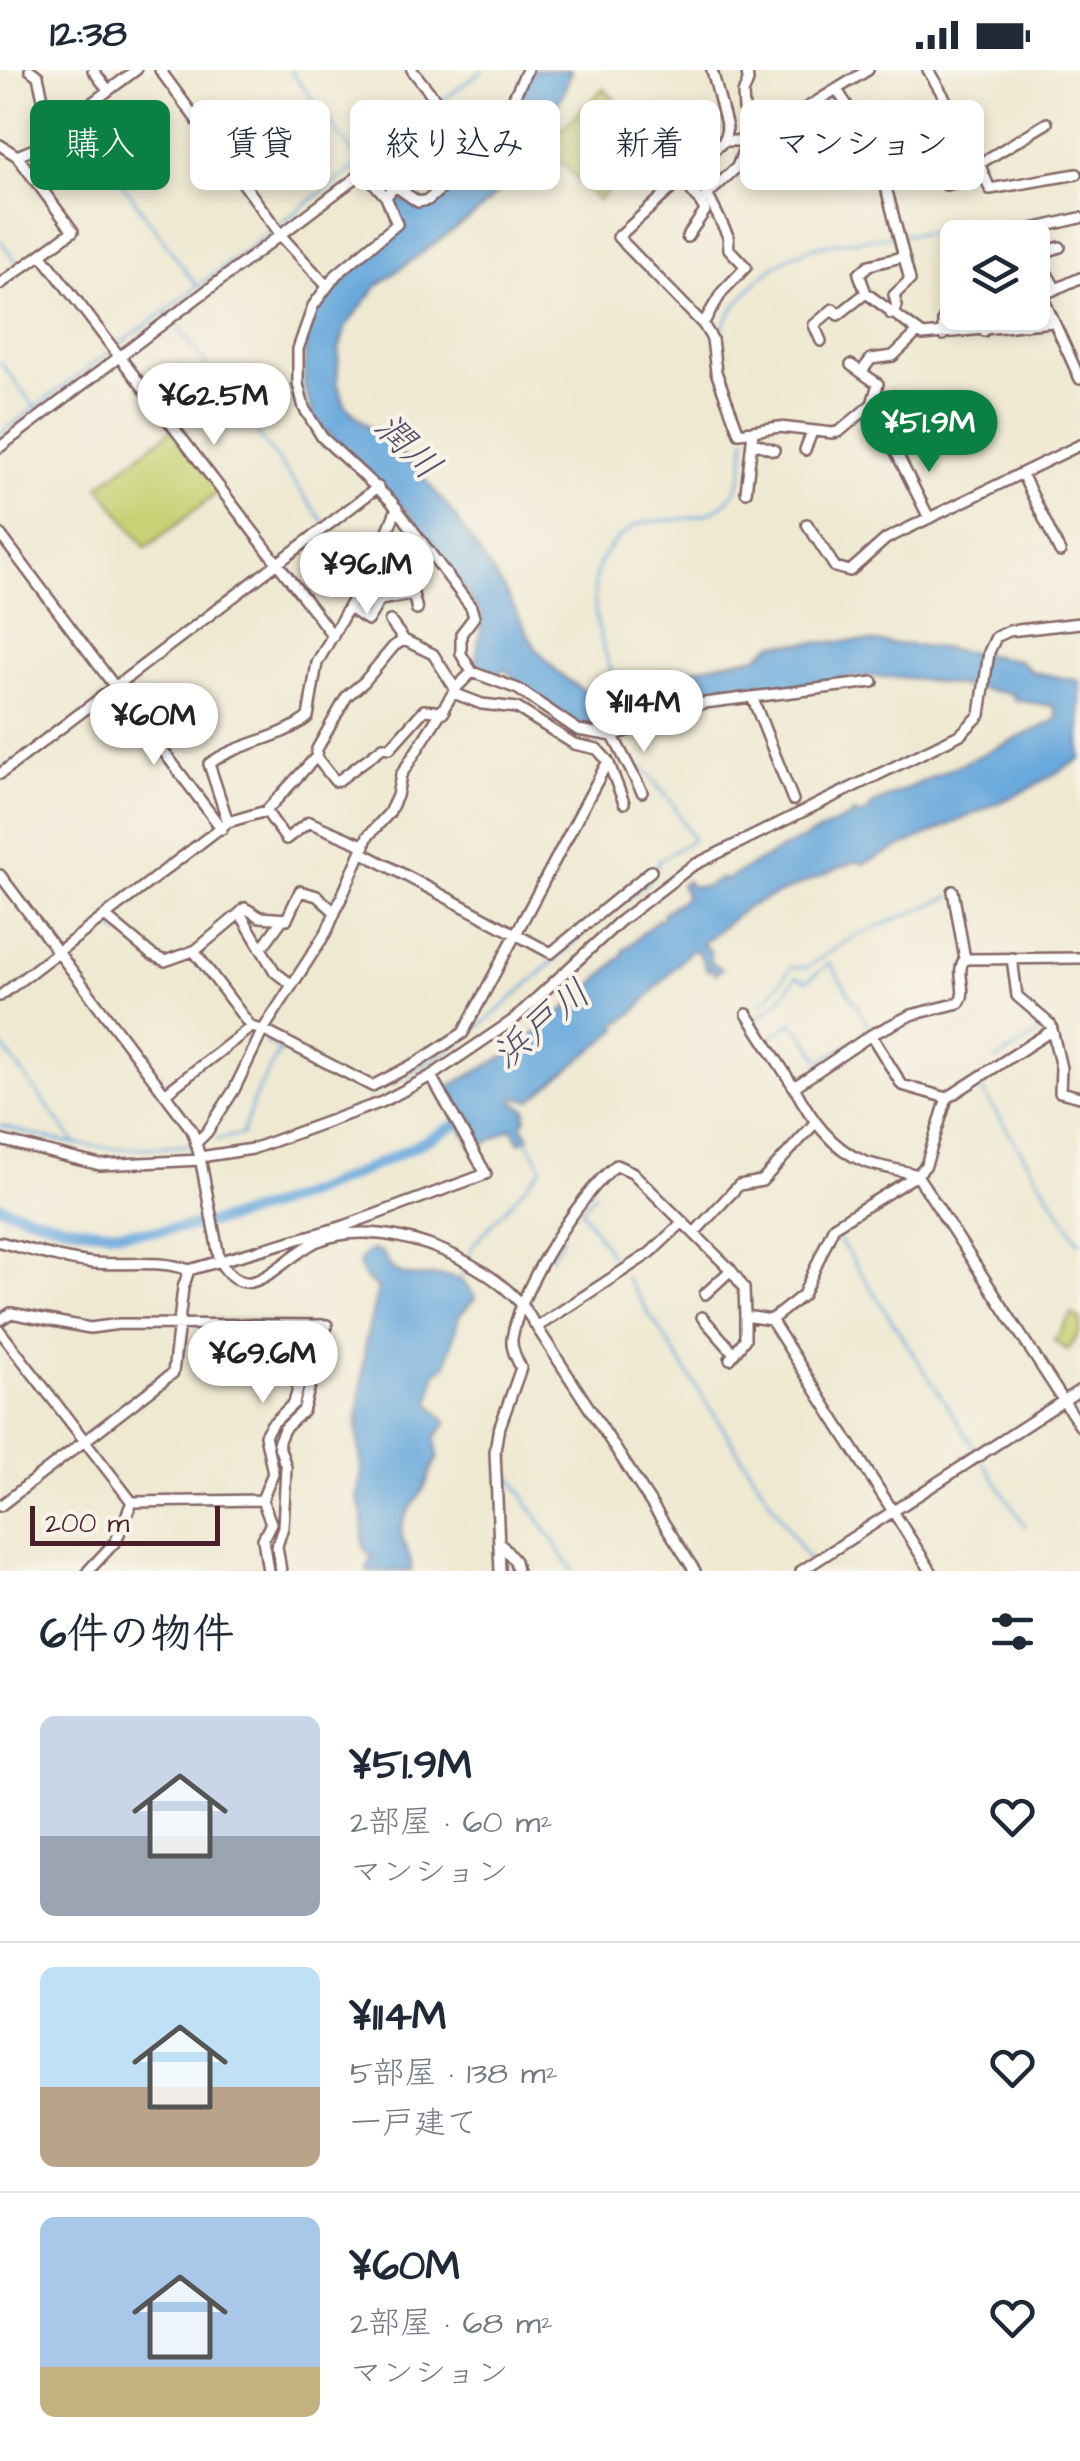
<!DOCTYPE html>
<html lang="ja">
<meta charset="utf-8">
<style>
body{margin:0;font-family:"Architects Daughter","Klee One",sans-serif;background:#f2f2f3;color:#1f2937;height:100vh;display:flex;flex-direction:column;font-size:38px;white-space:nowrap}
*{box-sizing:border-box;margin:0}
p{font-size:32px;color:#747a83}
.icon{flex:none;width:55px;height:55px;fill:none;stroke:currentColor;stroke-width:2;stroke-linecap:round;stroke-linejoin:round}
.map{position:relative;height:1501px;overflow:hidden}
.sheet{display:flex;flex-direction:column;background:#fff;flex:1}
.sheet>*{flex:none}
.guide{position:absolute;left:30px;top:30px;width:1020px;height:90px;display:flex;gap:20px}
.tools{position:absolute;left:940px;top:150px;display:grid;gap:20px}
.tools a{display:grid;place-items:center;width:110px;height:110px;border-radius:15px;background:#fff;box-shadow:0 5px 15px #0003;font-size:50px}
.scale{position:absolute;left:30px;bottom:25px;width:190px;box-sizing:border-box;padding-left:10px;border:5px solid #4a1f2b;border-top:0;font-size:28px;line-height:35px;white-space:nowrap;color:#4a1f2b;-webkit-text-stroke:8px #f7f3e8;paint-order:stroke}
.price{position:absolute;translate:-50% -85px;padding:0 22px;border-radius:35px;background:#fff;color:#222;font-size:32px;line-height:65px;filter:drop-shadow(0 2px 5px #0008)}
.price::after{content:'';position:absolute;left:50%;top:60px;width:30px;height:22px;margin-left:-15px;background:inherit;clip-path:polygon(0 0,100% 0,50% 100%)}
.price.active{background:#0b8043;color:#fff}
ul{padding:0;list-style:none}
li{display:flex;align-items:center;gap:30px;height:250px;padding:0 40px}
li+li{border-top:2px solid #e0e1e3}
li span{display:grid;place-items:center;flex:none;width:280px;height:200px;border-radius:15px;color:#555}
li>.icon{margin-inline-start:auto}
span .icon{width:120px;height:120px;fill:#fffc;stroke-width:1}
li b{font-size:42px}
h2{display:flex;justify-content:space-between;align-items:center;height:120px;padding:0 40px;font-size:42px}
.pill{padding:0 35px;border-radius:15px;background:#fff;box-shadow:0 5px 15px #0003;font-size:35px;line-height:90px}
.pill.active{background:#0b8043;color:#fff}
.status{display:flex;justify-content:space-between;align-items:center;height:70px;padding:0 50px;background:#fff;direction:ltr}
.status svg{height:28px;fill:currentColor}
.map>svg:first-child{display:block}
.green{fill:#c6d274;stroke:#887850;stroke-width:2.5}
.water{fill:#69a9dc;stroke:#5a6484;stroke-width:2.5}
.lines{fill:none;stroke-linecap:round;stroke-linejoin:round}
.stream{stroke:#69a9dc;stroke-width:2.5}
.river{stroke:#69a9dc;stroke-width:11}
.minor-casing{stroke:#846665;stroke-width:14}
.minor{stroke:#fff;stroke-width:9}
.labels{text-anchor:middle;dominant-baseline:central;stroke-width:8;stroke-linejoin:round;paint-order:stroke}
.water-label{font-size:38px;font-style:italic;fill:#554f69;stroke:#f7f3e8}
</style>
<div class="status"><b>12:38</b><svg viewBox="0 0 49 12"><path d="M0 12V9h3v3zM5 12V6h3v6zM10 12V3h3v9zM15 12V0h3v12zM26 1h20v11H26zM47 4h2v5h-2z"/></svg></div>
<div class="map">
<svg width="1080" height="1501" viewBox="0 0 1080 1501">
<rect width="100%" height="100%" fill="#f7f3e8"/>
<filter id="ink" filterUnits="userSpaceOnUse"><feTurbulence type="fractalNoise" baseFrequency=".01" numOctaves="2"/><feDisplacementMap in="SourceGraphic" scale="20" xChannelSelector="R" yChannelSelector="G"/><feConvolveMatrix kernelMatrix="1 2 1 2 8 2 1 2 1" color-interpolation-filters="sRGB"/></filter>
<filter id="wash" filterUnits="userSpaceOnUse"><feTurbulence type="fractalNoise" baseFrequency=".0048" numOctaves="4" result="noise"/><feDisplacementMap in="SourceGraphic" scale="40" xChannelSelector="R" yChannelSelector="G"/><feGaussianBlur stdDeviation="2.25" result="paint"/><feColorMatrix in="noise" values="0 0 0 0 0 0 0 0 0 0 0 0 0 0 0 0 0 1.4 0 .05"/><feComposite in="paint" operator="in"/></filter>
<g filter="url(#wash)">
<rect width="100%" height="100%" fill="#efe9d2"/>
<path class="green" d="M604 18 654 72 598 131 545 75Z
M173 359 220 421 146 478 99 416Z
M1072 1244 1080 1249V1261L1068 1280 1054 1271Z"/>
<path class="water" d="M530 0H571L564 22 514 106 478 142 378 215 346 256 339 280 337 313 346 337 410 392 449 438 503 518 535 577 558 603 584 621 607 628 687 600 757 586 773 574 861 571 934 577 1019 590 1032 602 1080 611V689L1027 720 863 794 856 791 747 837 702 873 710 881V891L722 899 715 904 711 898 707 901 700 884 692 879 633 943 616 955 618 959 531 1030 515 1028 513 1031 526 1039 525 1050 521 1053 529 1067 520 1072 512 1058 474 1080 441 1021 516 980 583 924 622 886 624 880 658 849H662L663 843 686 827 681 814 687 811 690 816 706 817 721 808 723 811 783 778 852 746 853 742 859 746 871 739V735L1055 651 1057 646 1054 636 1014 630V624L910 608 864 606 707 628 622 659H600L570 650 527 621 505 599 492 609 476 595C475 577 484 562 481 544L407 441 315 351 304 316 306 266 322 228 334 211 397 160 389 128 395 125 419 140C473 123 514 51 530 0Z
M372 1180 382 1182C385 1187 386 1192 390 1196 413 1222 454 1186 475 1228L459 1246 446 1295 435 1304 430 1333 447 1353 435 1368 438 1388C430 1398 430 1408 424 1418 415 1434 397 1449 403 1470 406 1482 412 1487 411 1501H366L372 1488 363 1477V1445L357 1426 362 1402 357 1359 366 1270 378 1219 364 1207 359 1193 364 1185Z"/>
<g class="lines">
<path class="stream" d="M290 0 359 91
M443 30 483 0
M75 48 196 215
M280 154 436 35
M273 159 166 241 326 455
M900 165 989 159 1080 138
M0 170 19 195
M117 276 166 241
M0 292 34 336
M746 359C740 334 723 311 719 286 716 264 727 245 741 229 789 171 822 175 892 166
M0 364 111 281
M620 627C605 580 571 506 619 468 627 461 635 454 646 452 676 448 709 453 732 426 744 412 744 385 746 367
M108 854 121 865
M151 888 163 895 194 886
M759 933 768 928 792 897 806 898 853 867 952 826
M756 950 780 930 796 907 807 911 830 893 872 961
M771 968 792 952 805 966 821 991 854 971
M0 973 75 1073
M1051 973 1055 990
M997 990 1046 958
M978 1014 1080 1173
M1056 1016 1057 1025 1073 1029
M379 1018C470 981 532 906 606 844 625 828 652 817 659 791L693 769 671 731 643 698
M370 1027 368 1022 371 1021
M0 1055C71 1077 116 1083 190 1075
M216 1070 242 1064 255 1026 280 980 264 971
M581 1140 595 1123
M582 1141 619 1198
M835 1163 978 1383
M468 1188 473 1175 541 1099 540 1092 525 1067
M551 1188 563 1167
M625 1206 809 1491
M461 1208 465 1196
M982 1390 1025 1456
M507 1401 573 1501"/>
<path class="river" d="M0 1136C36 1149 81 1161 119 1162 233 1165 367 1103 465 1050"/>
</g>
</g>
<g filter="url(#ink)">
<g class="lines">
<g class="minor-casing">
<path id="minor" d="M30 0 38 6 47 46 66 52
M93 0 108 20
M160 0 284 169 327 216
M712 0 727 58 724 71
M868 0 752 71H724L618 167 703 254 712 269 716 302 739 363 779 357 833 363 840 361 872 334 929 448
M928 0 967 65 990 119 1077 104
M837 20 876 79 910 210 894 225 897 236 891 244
M937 61 958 49
M0 75 17 86 73 161 0 214
M480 85 500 56 527 0
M17 86 68 65 72 61 66 52 136 0
M979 94 1047 53
M881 99 908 90
M365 103 386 127 397 154 336 205 313 236 298 279V314L304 338 322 367 391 431 471 537 474 547 461 564V584L472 602 518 619 578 660 613 666 704 633 752 627 793 730
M684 110C690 122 701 129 705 141L687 167
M946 115 983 106
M386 127 395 116 418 132 428 130 480 85 412 0
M701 131 737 97 746 73 743 24 748 11 747 0
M1026 168 1024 161 1080 148
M1032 178 1056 219 1045 224 1044 230 1080 309
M41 184 333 566
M1036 185 1060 177
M902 187 869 195 859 204 866 223 923 265 1053 252
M1056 219 1080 208
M703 254 722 222 746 197 729 179 728 166 708 126
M984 261 986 242
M943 265V250L958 223
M821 271 814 255 833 239 838 245 866 223
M851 295 878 314 872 334
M862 301 871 289 893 286 918 262
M754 373 774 380
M0 377 439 45 440 38
M805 380 812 362
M1022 404 1060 482
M746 422 753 362
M807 454 835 497 850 501 886 469 1080 375
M0 464 222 759
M350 539 368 550 380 530 413 524 417 540
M390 551 404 570 433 584 456 620
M752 627 873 612
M613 666 642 722
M316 687 317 679 347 626 364 612 394 576 404 570
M608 691 624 733
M0 704 378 417
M266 741 316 687 335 711H338L383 677 390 678 424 640 444 642
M228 752 209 694C239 672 280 670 308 647L317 593 379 483 397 438
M363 783 551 883 651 801
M0 805 192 1060 200 1087 220 1192C227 1203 237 1214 251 1212 272 1208 296 1180 318 1171 381 1145 481 1186 523 1236L695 1501
M953 821 965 889
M240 843 245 838 260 847 287 849 300 821 317 826 335 842
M105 846 152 885 165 891 196 880 240 843 275 902 291 914
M261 879 282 850
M194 881 251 957
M1012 888 1017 926 1051 955 1061 998 1060 1022 1080 1027
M1080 888 965 889C954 902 969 920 959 933L911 945 871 965 794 1017C810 1047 831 1078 863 1091 881 1098 900 1099 917 1105L1080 1356
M0 926 228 752 266 741 286 769 309 752 365 776
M747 944 794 1017
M871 965 902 1015 947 1028
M166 1023 251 957 263 960 372 1016 418 992 463 963 608 691 597 679 574 674 517 638 482 634 456 624
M0 1070 100 1095 201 1090
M196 1073 207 1062 234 1020 263 960 327 861 368 766 389 743 397 726 401 705 457 617 472 602
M200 1087 252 1079 382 1032 431 1006 512 951 619 852 692 796 961 664 980 645 989 582 996 567 1009 561 1080 553
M695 1162 739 1115 762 1111 816 1052
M0 1172C31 1180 62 1190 94 1193 126 1196 159 1189 189 1200
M705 1224 731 1200
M702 1247 733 1282
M0 1250 11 1243 90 1258 120 1254 327 1255 303 1341 284 1359 278 1373 286 1397 283 1457 277 1476 281 1501
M771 1250 931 1501
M537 1257 650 1183 683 1152
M0 1261 132 1432
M730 1289 745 1269V1246
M132 1432 262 1430
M0 1436 173 1303 183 1218 189 1200 344 1156 486 1104 431 1006
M499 1472 515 1491 517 1501
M88 1501 116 1471 132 1432
M268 1501 263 1469 271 1453 262 1430 273 1403 265 1365 271 1355 294 1333 315 1255
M500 1501 495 1381 498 1362 521 1298C517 1289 511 1280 512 1269 520 1218 577 1128 616 1095L632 1102 731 1200 744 1218 745 1246 771 1250 803 1225 834 1156 917 1105 926 1095 947 1028 1051 961
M801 1501 1080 1320"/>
</g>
<use href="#minor" class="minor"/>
</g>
</g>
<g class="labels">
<g class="water-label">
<text transform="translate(407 377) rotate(45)">潤川</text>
<text transform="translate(542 955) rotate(-40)">浜戸川</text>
</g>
</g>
</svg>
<div class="tools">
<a><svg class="icon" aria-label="layers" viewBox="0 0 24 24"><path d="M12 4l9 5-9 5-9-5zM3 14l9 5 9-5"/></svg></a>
</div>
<div class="scale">200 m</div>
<b class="price" style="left:214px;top:378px">¥62.5M</b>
<b class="price active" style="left:929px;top:405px">¥51.9M</b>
<b class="price" style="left:367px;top:547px">¥96.1M</b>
<b class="price" style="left:644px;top:685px">¥114M</b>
<b class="price" style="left:154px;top:698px">¥60M</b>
<b class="price" style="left:263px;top:1336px">¥69.6M</b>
<div class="guide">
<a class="pill active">購入</a>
<a class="pill">賃貸</a>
<a class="pill">絞り込み</a>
<a class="pill">新着</a>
<a class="pill">マンション</a>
</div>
</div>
<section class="sheet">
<h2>6件の物件<svg class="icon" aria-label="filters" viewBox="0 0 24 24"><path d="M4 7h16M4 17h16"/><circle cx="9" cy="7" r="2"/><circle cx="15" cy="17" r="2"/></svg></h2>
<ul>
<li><span style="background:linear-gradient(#c9d6e8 60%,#9aa5b1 0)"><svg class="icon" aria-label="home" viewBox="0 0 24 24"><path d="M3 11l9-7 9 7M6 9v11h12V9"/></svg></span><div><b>¥51.9M</b><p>2部屋 · 60 m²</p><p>マンション</p></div><svg class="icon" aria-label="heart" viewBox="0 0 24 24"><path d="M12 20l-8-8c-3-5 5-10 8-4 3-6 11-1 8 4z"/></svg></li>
<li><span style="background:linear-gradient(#bfe0f5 60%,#b9a48a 0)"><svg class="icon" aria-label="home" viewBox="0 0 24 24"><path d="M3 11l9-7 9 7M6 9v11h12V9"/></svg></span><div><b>¥114M</b><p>5部屋 · 138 m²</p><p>一戸建て</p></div><svg class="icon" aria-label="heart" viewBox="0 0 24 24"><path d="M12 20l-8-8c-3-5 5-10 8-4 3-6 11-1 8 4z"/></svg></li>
<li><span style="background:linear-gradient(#a9c7e8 75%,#c2b280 0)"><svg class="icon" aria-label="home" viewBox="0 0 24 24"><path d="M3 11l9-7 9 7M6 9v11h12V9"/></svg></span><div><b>¥60M</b><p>2部屋 · 68 m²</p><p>マンション</p></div><svg class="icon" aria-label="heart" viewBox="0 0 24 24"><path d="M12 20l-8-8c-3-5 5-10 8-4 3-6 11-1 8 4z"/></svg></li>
</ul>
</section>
